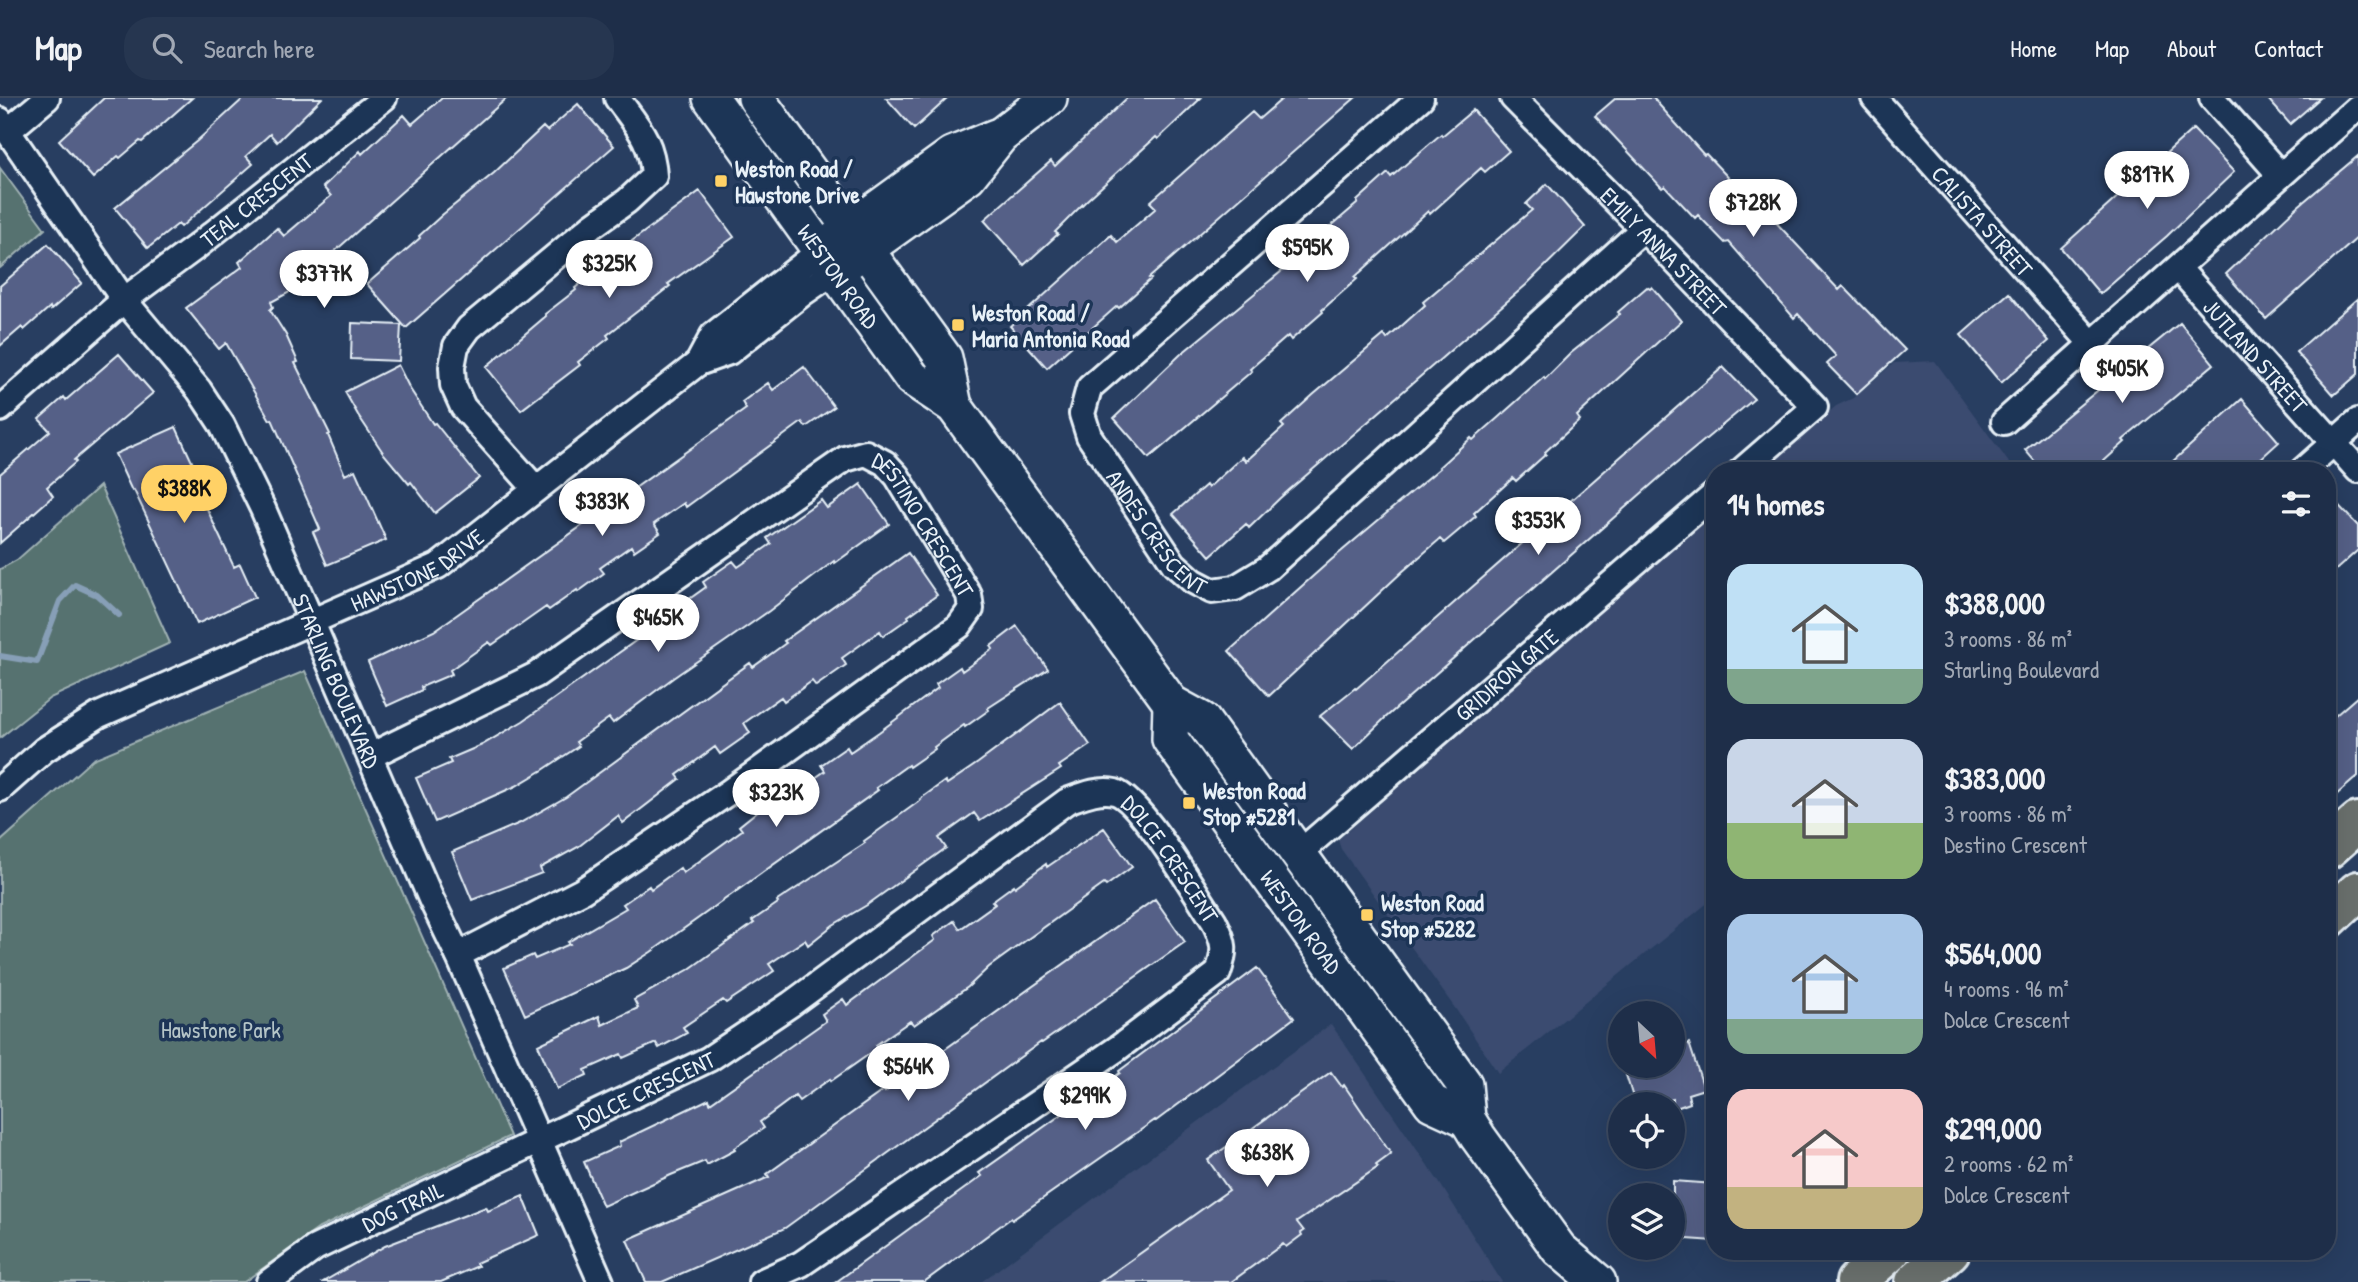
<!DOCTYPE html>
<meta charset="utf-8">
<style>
body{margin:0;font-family:"Patrick Hand",sans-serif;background:#263650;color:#f1f3f6;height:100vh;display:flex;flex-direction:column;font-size:26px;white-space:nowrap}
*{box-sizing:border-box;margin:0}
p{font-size:23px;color:#a1a8b4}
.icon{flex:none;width:38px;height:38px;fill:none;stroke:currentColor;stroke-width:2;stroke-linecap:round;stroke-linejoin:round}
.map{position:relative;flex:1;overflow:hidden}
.panel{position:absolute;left:1706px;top:364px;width:630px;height:798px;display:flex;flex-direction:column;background:#1e2e49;border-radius:28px;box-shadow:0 7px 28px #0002,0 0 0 2px #3c4a61}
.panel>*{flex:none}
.needle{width:46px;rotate:154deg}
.fabs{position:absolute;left:1608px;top:903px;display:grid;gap:14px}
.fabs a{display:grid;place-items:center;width:77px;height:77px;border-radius:50%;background:#1e2e49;box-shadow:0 7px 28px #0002,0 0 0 2px #3c4a61;font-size:35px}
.price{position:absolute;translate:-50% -60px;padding:0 16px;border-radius:24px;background:#fff;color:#222;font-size:23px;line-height:46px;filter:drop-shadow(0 2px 4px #0008)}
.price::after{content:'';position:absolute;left:50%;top:42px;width:21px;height:16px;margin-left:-10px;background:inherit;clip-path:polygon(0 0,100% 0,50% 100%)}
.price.selected{background:#ffd166;color:#111}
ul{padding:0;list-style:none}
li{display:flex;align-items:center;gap:21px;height:175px;padding:0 21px}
li span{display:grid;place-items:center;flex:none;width:196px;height:140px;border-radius:21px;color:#555}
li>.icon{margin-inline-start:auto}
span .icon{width:84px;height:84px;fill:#fffc;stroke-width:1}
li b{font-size:30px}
h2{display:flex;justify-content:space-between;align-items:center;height:84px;padding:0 21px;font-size:30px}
header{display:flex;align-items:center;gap:42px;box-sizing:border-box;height:98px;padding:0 35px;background:#1e2e49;border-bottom:2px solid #3c4a61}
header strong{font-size:33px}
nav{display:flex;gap:38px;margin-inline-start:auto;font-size:24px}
.search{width:490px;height:63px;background:#263650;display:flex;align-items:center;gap:18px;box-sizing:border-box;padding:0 24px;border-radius:28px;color:#a1a8b4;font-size:26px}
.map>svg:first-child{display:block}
.built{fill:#3a4b6f}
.green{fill:#57726f;stroke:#a0b2b4;stroke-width:2}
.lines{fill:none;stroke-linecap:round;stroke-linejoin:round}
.stream{stroke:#879fb7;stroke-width:6}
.building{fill:#556087;stroke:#e8f1f8;stroke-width:2}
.street-casing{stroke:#e8f1f8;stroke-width:30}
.secondary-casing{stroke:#e8f1f8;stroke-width:40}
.primary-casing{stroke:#e8f1f8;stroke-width:44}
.street{stroke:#1d3557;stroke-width:24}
.secondary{stroke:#1d3557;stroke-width:35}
.primary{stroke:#6b706d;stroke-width:38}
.poi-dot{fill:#ffd166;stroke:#1d3557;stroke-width:2.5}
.labels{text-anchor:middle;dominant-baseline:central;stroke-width:7;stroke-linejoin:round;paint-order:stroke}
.poi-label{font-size:23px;font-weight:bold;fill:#e8f1f8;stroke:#1d3557;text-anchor:start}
.street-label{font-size:23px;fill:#e8f1f8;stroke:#1d3557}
.park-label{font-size:23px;fill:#b5c5c8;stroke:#1d3557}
</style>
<header>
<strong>Map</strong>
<div class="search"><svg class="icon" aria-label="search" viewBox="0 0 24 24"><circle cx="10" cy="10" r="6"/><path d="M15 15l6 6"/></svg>Search here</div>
<nav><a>Home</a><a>Map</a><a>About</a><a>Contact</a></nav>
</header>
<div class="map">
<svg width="2358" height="1184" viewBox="0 0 2358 1184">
<rect width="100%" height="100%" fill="#283e61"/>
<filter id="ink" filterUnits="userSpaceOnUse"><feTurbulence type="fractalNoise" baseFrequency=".0143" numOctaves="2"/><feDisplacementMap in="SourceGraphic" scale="14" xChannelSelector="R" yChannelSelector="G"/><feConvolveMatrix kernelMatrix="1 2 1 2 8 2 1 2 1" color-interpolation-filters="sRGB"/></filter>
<g filter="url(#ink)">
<path class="built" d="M1935 263 2015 373H1762L1836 308 1853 300 1894 265Z
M1715 413V799L1498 975 1457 913 1341 751 1338 742Z
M1331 926 1439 1084 1502 1184H981Z"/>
<path class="green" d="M0 70 45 131 0 170Z
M100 388 170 545 50 600 0 640V471L17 462Z
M305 573 510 1038 319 1130 244 1184H0V744L93 661Z"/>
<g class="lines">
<path class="stream" d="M0 558 37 564 60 503 75 487 97 497 119 517"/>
</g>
<path class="building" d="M104 0H192L142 44 140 43 120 60 118 58 93 80 59 42Z
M244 0H322L277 44 270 36 246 58 253 66 181 129 178 126 148 150 115 110 197 43Z
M442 0H507L288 195 271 204 273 209 270 212 286 237 298 264 295 265 330 336 328 337 345 377 355 372 386 442 327 467 313 434 320 431 272 321 270 322 226 245 219 251 186 210 242 169 239 164 277 130 284 138 331 98 323 89 360 53 362 56 404 17 412 26Z
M886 0H948L914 31Z
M1127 0H1201L1158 41 1156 39 1087 102 1055 134 1058 136 1024 167 984 122 1051 63 1055 68Z
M1283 0H1355L1149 180 1151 181 1119 210 1117 208 1047 270 1010 228 1111 137 1117 144 1156 110 1150 104 1252 14 1259 21Z
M1616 0H1653L1704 57 1706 56 1739 91 1742 88 1839 192 1843 188 1905 252 1856 296 1827 266 1836 258 1798 216 1794 220 1729 144 1725 145 1698 117 1695 120 1665 88 1662 90 1595 18Z
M2267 0H2320L2290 26Z
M578 6 614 48 406 230 367 186 420 140 419 138 442 117 494 75 543 29 547 33Z
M1473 12 1509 53 1485 74 1481 70 1430 116 1428 113 1355 179 1357 181 1322 212 1323 214 1291 242 1288 238 1250 271 1252 273 1149 360 1114 320 1181 256 1288 168 1287 166 1358 105 1357 103 1388 75 1391 79 1441 36 1442 38Z
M2193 31 2234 74 2167 138 2100 196 2061 150Z
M2358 58V139L2266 221 2226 176 2296 110Z
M1547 86 1585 129 1526 187 1280 400 1249 430 1246 426 1210 458 1173 416 1206 387 1208 390 1242 359 1246 363 1284 329 1281 326 1313 297 1384 237 1387 241 1425 207 1423 204 1532 112 1526 106Z
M700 93 734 139 668 186 670 188 607 237 609 240 578 264 580 267 521 312 486 269 546 218 545 216 576 192 575 190 608 164 606 162Z
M48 146 82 185 51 212 50 209 24 232 22 229 0 248V188Z
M1647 189 1650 191 1652 189 1681 223 1577 318 1580 322 1545 354 1546 356 1516 383 1513 380 1474 415 1476 418 1444 445 1440 441 1402 474 1269 598 1229 553 1330 463 1440 370 1439 369 1471 340 1473 342 1544 279 1545 281 1571 255 1620 216 1618 214Z
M2009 195 2049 243 2001 285 1961 237Z
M2358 200V276L2334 297 2296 254Z
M352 225 401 227 399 263 351 261Z
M2180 225 2214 266 2123 342 2125 344 2093 373H2043L2025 352Z
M119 256 153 295 74 362 76 364 47 389 53 398 0 445V376L50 333 39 321 64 299 66 302Z
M398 267 410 291 433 326 435 325 479 380 435 415 411 384 409 386 384 356 358 317 345 294Z
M804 269 834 309 806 329 802 324 686 409 684 405 654 426 660 435 634 453 631 448 600 470 604 475 578 494 577 492 549 512 546 509 492 547 489 544 450 572 452 576 421 589 422 592 387 608 368 564 434 533 746 311 742 304 768 285 773 292Z
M1723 269 1754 301 1659 380 1384 621 1353 651 1320 618 1355 590 1356 591Z
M2242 301 2279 344 2247 373H2162Z
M176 329 193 366 188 368 217 433 234 469 240 466 255 499 197 526 134 392 132 393 115 356Z
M861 386 889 426 835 465 834 463 769 513 673 580 613 625 609 620 576 644 579 648 543 672 516 688 435 724 416 680 451 665 449 661 482 647 523 623 676 514 674 512 706 489 703 484 733 463 738 469 771 446 767 440 821 402 827 410Z
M2328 396 2358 428V452L2328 479Z
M908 455 937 497 908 518 909 520 883 538 880 533 842 560 846 567 816 588 812 583 784 603 781 599 744 625 750 635 720 656 715 649 677 677 680 681 623 725 618 718 578 749 540 770 542 775 472 802 452 754 520 725 566 699 750 565 753 569 786 545 784 543Z
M1017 528 1048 571 988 610 989 612 965 629 964 627 934 649 935 651 909 669 908 667 876 690 878 692 651 854 626 870 525 917 504 870 533 857 535 861 570 846 568 844 626 810 623 806 649 788 651 791 680 770 683 775 742 732 739 728 765 707 791 689 795 694 825 673 821 667 847 649 850 654 879 634 938 590 936 586 960 569 962 573 993 551 991 548Z
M2358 598V678L2328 704V624Z
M1060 604 1090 647 1059 668 1061 671 980 723 974 715 939 740 946 750 867 807 833 827 808 847 805 842 769 866 774 873 726 905 723 902 683 929 687 935 659 950 656 945 623 960 621 956 585 972 587 977 557 991 538 947 599 918 602 927 638 910 634 902 688 872 754 825 752 823 778 805 777 803 865 745 864 743 921 702 920 701 945 683 947 686 978 665Z
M1104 730 1132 769 1106 788 1104 786 989 869 968 889 914 927 910 923 876 947 878 950 831 983 830 981 799 1003 795 998 760 1024 764 1030 734 1050 735 1052 707 1067 705 1063 671 1077 603 1108 584 1064 620 1048 619 1044 709 1001 710 1005 826 923 822 916 843 901 847 907 935 842 933 838 954 823 960 831 995 806 992 803 1014 787 1015 789 1046 766 1047 769Z
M1155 801 1185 844 1042 945 1041 944 785 1130 662 1184H646L627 1142 769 1079 767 1076 884 992 885 994Z
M1257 870 1294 920 1156 1023 1155 1022 1012 1122 1011 1120 924 1184H836L982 1078 979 1075 1120 975 1119 973Z
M1689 945 1704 991 1688 996 1690 1005 1673 1011V1001L1655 1006H1635L1626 977 1657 968H1673V950Z
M1331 974 1342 989 1344 987 1391 1056 1376 1067 1378 1069 1297 1124 1304 1133 1301 1135 1302 1137 1286 1149 1283 1146 1231 1184H1100L1229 1092 1208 1062Z
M1673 1083 1715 1086V1143L1673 1140Z
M523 1098 539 1137 476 1165 478 1168 441 1184H323L385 1148 486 1109 488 1113Z"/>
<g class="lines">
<g class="street-casing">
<g id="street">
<path id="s1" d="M1421 0 1089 290 1082 316 1089 338 1174 466 1193 483 1212 493 1235 490 1268 470 1643 131"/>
<path id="s2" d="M1513 0 1666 154 1815 309 1741 373"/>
<path id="s3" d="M1874 0 2092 246"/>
<path d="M2212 0 2280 77"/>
<path id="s4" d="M0 22 124 202 199 292 222 327 263 411 431 801 458 857 601 1184"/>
<path d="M8 33 47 0"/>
<path id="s5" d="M2178 170 2358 372"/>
<path d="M698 265 713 237 820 153"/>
<path id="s6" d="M0 311 124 202 196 149 384 0"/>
<path d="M2004 324 2358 9"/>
<path d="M2302 373 2358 323"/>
<path d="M535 390 463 309 453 287 452 269 456 248 469 230 592 128 627 103 654 78C652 42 637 28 617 0"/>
<path id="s7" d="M370 658 536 577 822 377 845 361 866 355 885 365 897 378 969 497 971 511 959 528 729 694 582 793 458 857"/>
<path id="s8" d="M0 691 44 652 99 617 438 468 698 265 729 254 803 195 835 173"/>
<path id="s9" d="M1298 756 1715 396"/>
<path id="s10" d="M269 1184 315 1150 709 961 791 906 1067 703C1081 698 1099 690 1115 694 1140 701 1197 797 1214 823 1225 845 1226 852 1218 875L1118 950 801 1166 761 1184"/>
</g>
</g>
<g class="secondary-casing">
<g id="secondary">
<path id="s11" d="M711 0 912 280 954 308 1171 605 1202 622 1464 986 1467 1021 1478 1039 1559 1151 1598 1184"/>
<path d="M756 0 944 260 954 308"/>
<path d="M832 144 952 57 996 39"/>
<path d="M846 165 968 78 1000 38 1049 0"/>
<path id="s12" d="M1171 605 1170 641 1432 1005 1467 1021"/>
</g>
</g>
<g class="primary-casing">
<path id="primary" d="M2328 751 2358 724
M2328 821 2358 793
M1856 1184 1891 1153
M1915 1184 1950 1153"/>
</g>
<use href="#street" class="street"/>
<use href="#secondary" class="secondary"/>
<use href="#primary" class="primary"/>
</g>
</g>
<g class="poi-dot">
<rect x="714" y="76" width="14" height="14" rx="3.5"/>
<rect x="951" y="220" width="14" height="14" rx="3.5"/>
<rect x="1182" y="698" width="14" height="14" rx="3.5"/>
<rect x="1360" y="810" width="14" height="14" rx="3.5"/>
</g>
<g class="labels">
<g class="poi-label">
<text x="735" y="70">Weston Road /<tspan x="735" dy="26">Hawstone Drive</tspan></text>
<text x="972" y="214">Weston Road /<tspan x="972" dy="26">Maria Antonia Road</tspan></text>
<text x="1203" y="692">Weston Road<tspan x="1203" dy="26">Stop #5281</tspan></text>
<text x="1381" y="804">Weston Road<tspan x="1381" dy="26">Stop #5282</tspan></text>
</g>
<g class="street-label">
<text stroke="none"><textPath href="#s6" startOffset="331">TEAL CRESCENT</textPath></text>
<text stroke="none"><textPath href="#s3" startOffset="164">CALISTA STREET</textPath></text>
<text stroke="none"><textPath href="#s2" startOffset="215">EMILY ANNA STREET</textPath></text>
<text stroke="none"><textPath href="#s11" startOffset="219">WESTON ROAD</textPath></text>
<text stroke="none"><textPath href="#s5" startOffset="117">JUTLAND STREET</textPath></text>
<text stroke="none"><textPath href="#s1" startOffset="609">ANDES CRESCENT</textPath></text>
<text stroke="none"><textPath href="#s7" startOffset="677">DESTINO CRESCENT</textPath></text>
<text stroke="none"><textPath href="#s8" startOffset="474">HAWSTONE DRIVE</textPath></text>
<text stroke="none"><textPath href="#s9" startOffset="275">GRIDIRON GATE</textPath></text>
<text stroke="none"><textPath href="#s4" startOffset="658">STARLING BOULEVARD</textPath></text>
<text stroke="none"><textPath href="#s10" startOffset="1073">DOLCE CRESCENT</textPath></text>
<text stroke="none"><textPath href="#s12" startOffset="261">WESTON ROAD</textPath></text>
<text stroke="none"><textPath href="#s10" startOffset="424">DOLCE CRESCENT</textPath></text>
<text stroke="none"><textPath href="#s10" startOffset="154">DOG TRAIL</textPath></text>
</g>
<g class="park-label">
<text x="221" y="931">Hawstone Park</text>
</g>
</g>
</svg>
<div class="fabs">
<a><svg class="needle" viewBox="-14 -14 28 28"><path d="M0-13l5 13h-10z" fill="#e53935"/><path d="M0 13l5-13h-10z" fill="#a1a8b4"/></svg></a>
<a><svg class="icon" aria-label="locate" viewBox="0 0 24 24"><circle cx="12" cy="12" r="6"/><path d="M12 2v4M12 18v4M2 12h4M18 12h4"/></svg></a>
<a><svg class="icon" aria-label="layers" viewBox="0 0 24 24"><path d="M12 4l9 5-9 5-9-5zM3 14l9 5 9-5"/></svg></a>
</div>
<b class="price" style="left:2147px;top:113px">$817K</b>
<b class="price" style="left:1753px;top:141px">$728K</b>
<b class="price" style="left:1307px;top:186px">$595K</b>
<b class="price" style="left:609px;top:202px">$325K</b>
<b class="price" style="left:324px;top:212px">$377K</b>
<b class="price" style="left:2122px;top:307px">$405K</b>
<b class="price selected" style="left:184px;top:427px">$388K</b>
<b class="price" style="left:602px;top:440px">$383K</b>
<b class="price" style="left:1538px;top:459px">$353K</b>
<b class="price" style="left:658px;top:556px">$465K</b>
<b class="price" style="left:776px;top:731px">$323K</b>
<b class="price" style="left:908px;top:1005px">$564K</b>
<b class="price" style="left:1085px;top:1034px">$299K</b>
<b class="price" style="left:1267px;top:1091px">$638K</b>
<section class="panel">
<h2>14 homes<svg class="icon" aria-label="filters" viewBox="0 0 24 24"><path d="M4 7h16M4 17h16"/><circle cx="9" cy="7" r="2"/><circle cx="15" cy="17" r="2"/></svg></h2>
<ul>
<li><span style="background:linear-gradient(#bfe0f5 75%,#7fa58c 0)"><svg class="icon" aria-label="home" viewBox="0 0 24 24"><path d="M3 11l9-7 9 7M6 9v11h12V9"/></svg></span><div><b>$388,000</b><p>3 rooms · 86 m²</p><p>Starling Boulevard</p></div></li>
<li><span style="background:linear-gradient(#c9d6e8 60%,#8fb573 0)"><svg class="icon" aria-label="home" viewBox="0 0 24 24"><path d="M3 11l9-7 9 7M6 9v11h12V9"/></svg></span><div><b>$383,000</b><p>3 rooms · 86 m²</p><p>Destino Crescent</p></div></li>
<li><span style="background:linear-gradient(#a9c7e8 75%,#7fa58c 0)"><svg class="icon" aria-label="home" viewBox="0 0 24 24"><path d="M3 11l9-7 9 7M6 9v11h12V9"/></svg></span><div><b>$564,000</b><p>4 rooms · 96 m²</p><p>Dolce Crescent</p></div></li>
<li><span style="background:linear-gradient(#f6c9c9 70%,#c2b280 0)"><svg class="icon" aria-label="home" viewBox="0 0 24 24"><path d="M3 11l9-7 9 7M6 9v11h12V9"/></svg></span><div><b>$299,000</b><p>2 rooms · 62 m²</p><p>Dolce Crescent</p></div></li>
</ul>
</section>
</div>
